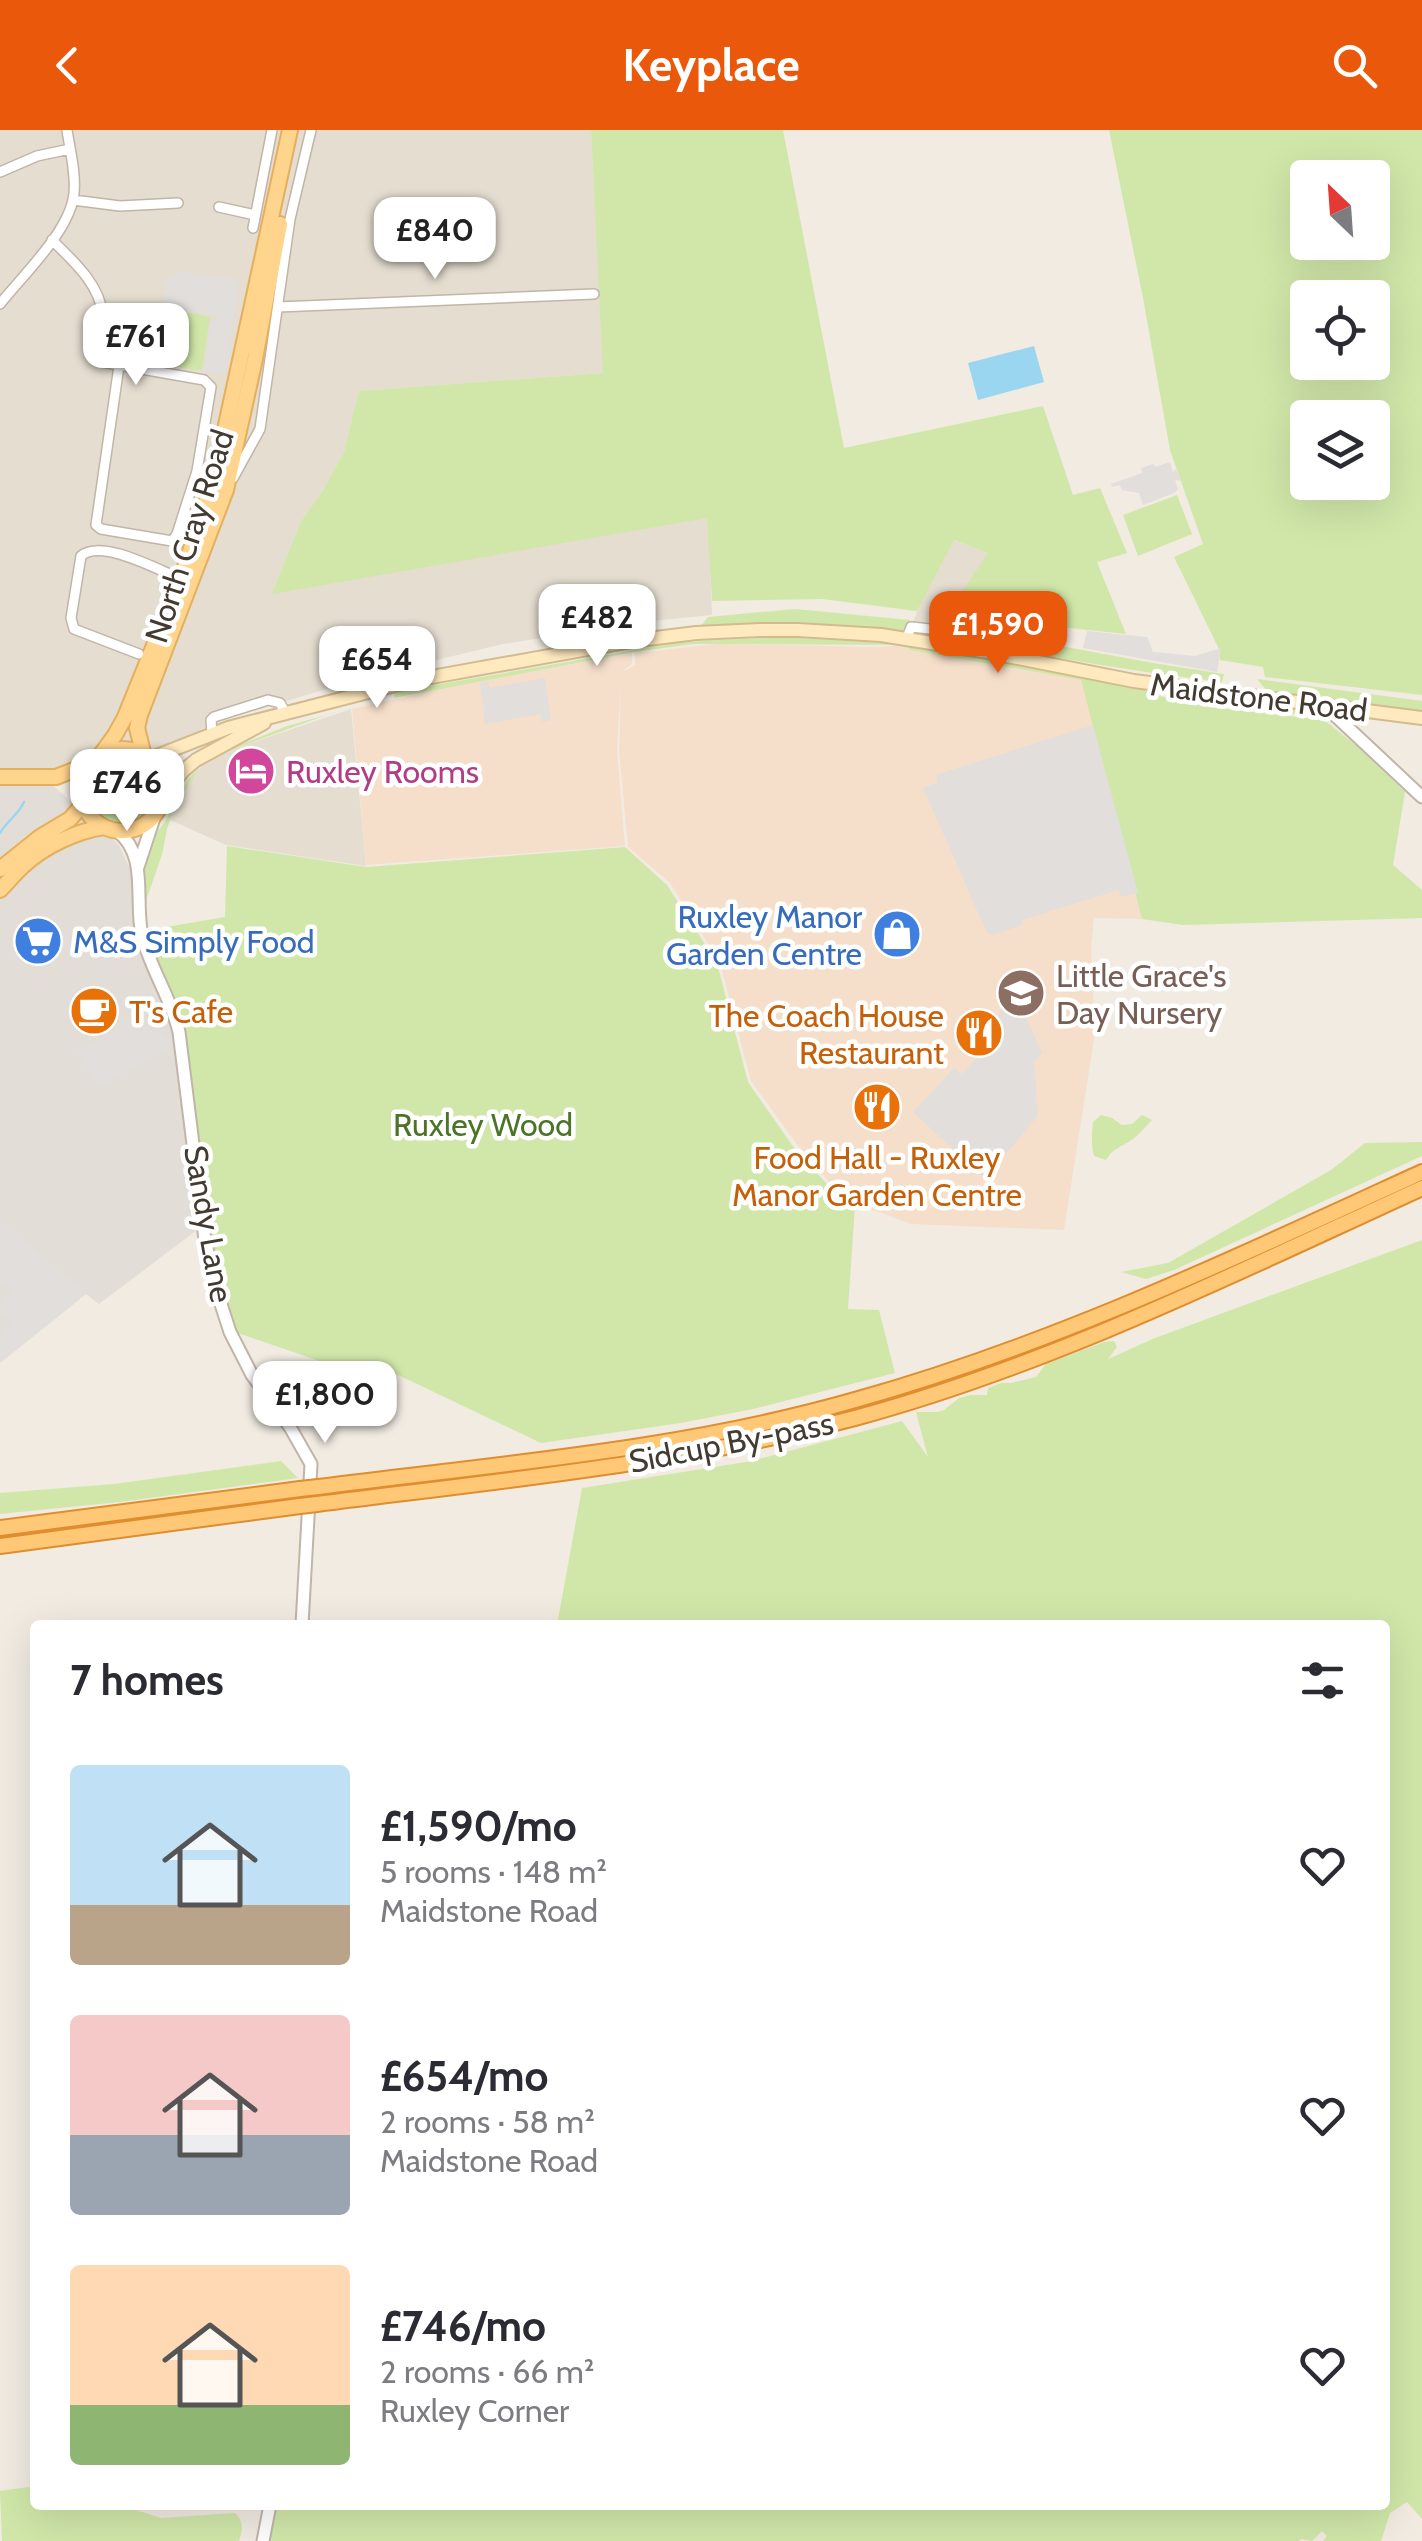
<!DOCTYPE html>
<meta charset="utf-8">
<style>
body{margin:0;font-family:Cabin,sans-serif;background:#f7f7f7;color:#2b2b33;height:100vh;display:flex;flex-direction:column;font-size:38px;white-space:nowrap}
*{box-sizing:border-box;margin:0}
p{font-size:32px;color:#7c7c81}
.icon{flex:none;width:55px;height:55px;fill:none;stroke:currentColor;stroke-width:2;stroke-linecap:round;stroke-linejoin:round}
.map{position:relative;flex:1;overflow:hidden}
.panel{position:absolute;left:30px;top:1490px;width:1360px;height:890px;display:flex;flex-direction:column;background:#fff;border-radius:10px;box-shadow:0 10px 40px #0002}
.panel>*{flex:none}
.needle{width:65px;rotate:335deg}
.tools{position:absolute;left:1290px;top:30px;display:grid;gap:20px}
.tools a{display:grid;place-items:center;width:100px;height:100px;border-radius:10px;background:#fff;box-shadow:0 10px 40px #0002;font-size:50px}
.price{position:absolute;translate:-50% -85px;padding:0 22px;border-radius:20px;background:#fff;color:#222;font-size:32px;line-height:65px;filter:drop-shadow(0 2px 5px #0008)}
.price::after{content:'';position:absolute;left:50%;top:60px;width:30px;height:22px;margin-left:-15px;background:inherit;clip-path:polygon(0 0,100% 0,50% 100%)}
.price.selected{background:#ea580c;color:#fff}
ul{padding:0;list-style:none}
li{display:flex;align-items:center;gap:30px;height:250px;padding:0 40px}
li span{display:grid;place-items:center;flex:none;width:280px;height:200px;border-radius:10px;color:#555}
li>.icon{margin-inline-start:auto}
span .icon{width:120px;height:120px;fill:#fffc;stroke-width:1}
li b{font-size:42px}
h2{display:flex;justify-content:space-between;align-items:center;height:120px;padding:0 40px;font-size:42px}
header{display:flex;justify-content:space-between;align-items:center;height:130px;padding:0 40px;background:#ea580c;color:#fff;font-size:45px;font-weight:700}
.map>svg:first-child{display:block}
.residential{fill:#e5ddd0}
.commercial{fill:#f5dfcb}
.industrial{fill:#e3ddd7}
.green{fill:#d1e7a9;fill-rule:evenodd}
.parking{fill:#e1dedb}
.water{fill:#9bd6f1}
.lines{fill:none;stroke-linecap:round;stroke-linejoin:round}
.stream{stroke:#9bd6f1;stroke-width:2.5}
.minor-casing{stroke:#c0b5a7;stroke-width:12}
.tertiary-casing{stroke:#c0b5a7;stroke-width:15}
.secondary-casing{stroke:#d3bb90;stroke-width:16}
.primary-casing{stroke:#e5af5c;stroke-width:18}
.trunk-casing{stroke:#df8d2e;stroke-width:18}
.minor{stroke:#fff;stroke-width:9}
.tertiary{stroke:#fff;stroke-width:11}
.secondary{stroke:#ffe9be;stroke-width:12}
.primary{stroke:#ffd48d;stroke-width:14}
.trunk{stroke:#ffc876;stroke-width:14}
.trunk-bridge-casing{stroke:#df8d2e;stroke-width:18;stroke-linecap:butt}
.trunk-bridge{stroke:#ffc876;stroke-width:14}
.labels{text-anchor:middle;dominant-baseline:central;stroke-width:9;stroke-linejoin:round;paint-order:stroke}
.street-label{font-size:32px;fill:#433b32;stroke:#fff}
.hotel-label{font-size:32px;fill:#b23c85;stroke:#fff;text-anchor:start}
.shop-label{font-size:32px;fill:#366cbe;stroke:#fff;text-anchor:end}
.education-label{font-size:32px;fill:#785e54;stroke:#fff;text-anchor:start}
.food-label{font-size:32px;fill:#c56008;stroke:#fff;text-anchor:start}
.park-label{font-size:32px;fill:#4b7426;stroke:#fff}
</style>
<header><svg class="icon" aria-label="back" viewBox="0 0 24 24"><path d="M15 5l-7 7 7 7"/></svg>Keyplace<svg class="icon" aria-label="search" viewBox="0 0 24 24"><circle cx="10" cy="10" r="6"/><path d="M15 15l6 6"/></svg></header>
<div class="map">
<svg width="1422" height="2411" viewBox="0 0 1422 2411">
<rect width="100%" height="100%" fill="#f1ebe2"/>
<path class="residential" d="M0 0H591L604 243 360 261 344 322 322 362 301 391 273 463 708 387 712 485 642 492 503 514 370 546 280 573 217 592 156 620 63 639 31 643 0 641Z
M953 410 989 423 958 471 950 501 911 497 924 465Z
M351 579 366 736 226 715 170 690 181 664 203 634 236 618Z"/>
<path class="commercial" d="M716 514 880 517 906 515 910 520 1081 550 1142 789 1094 788 1091 818 1095 903 1064 1100 911 1094 844 1069 796 1013 751 951 720 833 670 753 628 717 619 620 621 553 617 620 625 716 366 735 352 579 443 558 632 523V534L621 543 635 535V523Z"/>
<path class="industrial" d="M0 650 50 653 119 715 131 741 137 801 173 881 194 1016 197 1100 99 1174 86 1164 0 1233Z"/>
<path class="green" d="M591 0H783L844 318 1043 276 1073 365 1100 358 1127 423 1097 432 1126 504 953 486 955 472 988 423 954 410 917 481 822 469 712 471 707 388 272 464 301 391 322 362 344 322 359 261 603 243Z
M1109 0H1422V565L1265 547 1263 537 1220 530 1218 517 1174 427 1203 414 1170 320 1143 168ZM1308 48H1372V112H1308ZM1308 168H1372V232H1308ZM1308 288H1372V352H1308Z
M184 183H194L210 187 202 240H193L176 236Z
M1177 365 1192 404 1138 426 1123 385Z
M795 479 910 490 906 501 793 492 701 496 708 487Z
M952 496 1153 533 1224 544 1222 552C1130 541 1039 525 948 508Z
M786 507 903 514 1129 556 1317 582 1324 587 1209 574 1141 562 1209 577 1324 590 1362 620 1405 662 1393 735 1422 760V788L1183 795 1142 789 1081 550 910 520 906 515 693 514 635 522 394 568 395 562 681 512Z
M1257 549 1422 571V581L1268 562Z
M380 570 329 584 236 618 202 634 175 676 167 699 162 725 145 773 144 744 150 710 165 692 188 649 203 634 227 620 287 596Z
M88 660a35 35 0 1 1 70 0a35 35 0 1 1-70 0Z
M227 716 366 737 625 717 667 755 717 833 748 952 792 1015 842 1071 855 1076 848 1179 879 1180 895 1243 753 1279 681 1293 541 1313 396 1244 325 1233 232 1201 207 1110 184 923 148 810V800L225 787Z
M1101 985 1112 988 1122 995 1132 994 1142 985 1152 990C1146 996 1140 1004 1133 1009 1122 1017 1114 1017 1106 1030L1094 1026C1091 1015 1092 1002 1093 992Z
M1422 1012V1026L1174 1140 1146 1149 1121 1142 1168 1133 1331 1040 1365 1013Z
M1422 1110V2389L1407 2372 1390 2383 1381 2411H1323L1327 2406 1322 2401 1312 2411 1301 2409 1299 2411H264L273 2375H1385V1495H557L582 1358 752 1331 902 1291 928 1327 916 1282H937L944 1280 959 1268 970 1265H987L988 1258 1001 1253H1011L1036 1247 1046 1234 1104 1212 1114 1211 1117 1217 1108 1229 1155 1208Z
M281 1331 298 1348 120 1372 0 1384V1363L114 1354Z
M35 2356V2375H132L133 2379 161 2388 235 2383C244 2393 243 2399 239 2411H2L0 2361Z"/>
<path class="parking" d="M177 141 239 150 226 244 203 241 211 190 218 191 217 185 163 178 167 147 175 148Z
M1170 332 1173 342 1176 339 1181 351 1175 350 1178 359 1174 363 1143 375 1139 363 1122 360 1120 355 1112 357 1111 354 1142 343 1141 338 1153 334 1155 337Z
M1087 501 1147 507 1153 522 1195 526 1221 518 1217 542 1083 518Z
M545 548 551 590 542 592 540 584 485 594 480 552 488 551 490 558Z
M1093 595 1138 763 1122 767 1118 760 1022 790 1023 795 992 805 987 803 923 658 938 652 936 645Z
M1007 876 1023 881 1042 922 1034 933 1038 986 985 1048 913 982 954 938 962 944 995 908 1000 880Z
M130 890 137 901 149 895 153 902 162 897 163 905 169 910V917L99 958 77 922Z
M0 1092 87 1163 1 1232 0 1209 14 1192 0 1181V1176L11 1162 0 1152Z"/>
<path class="water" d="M1034 216 1044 252 978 270 968 233Z"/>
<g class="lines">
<path class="stream" d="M0 703C7 691 18 685 24 672"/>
<g class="minor-casing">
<path id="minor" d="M0 42 37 26 70 19
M73 70 120 76 178 73
M219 77 255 85
M253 98 272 0
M52 110C73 131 99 153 103 185 105 198 101 213 100 226L102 232 204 250 211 257 197 341 177 404 172 411 101 399 96 395 119 236
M0 174C23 145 71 100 74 63 76 43 70 20 67 0
M278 177 594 164
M233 348 260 299 290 89 311 0
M907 508 911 497 949 501
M139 524 74 499 71 488 81 426C101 408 158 440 181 449
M212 603 211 590 214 587 268 570 280 573 286 584"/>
</g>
<g class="tertiary-casing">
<path id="tertiary" d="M1326 577 1422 667
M117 701C149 725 134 771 142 805 150 838 171 868 179 902L205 1110 218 1165 230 1202 252 1245 290 1297 311 1334 302 1495
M138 737 155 685
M263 2411 270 2375"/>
</g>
<g class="secondary-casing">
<path id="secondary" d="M149 629 228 598 415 550 632 511 696 503 760 500H798L881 505 982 521 1134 551 1422 588
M162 667 183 641 196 630 264 593"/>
</g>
<g class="primary-casing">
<path id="primary" d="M81 660a41 41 0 1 1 82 0a41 41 0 1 1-82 0Z
M144 626 137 598 140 585 226 360 255 229 280 94
M99 627 115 605 125 587 181 449 215 346 290 0
M0 647H56L92 633
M0 739 40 707 70 689 84 673
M0 760C8 752 15 743 23 736 44 716 77 701 104 697"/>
</g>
<g class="trunk-casing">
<path id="trunk" d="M318 1357C497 1334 681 1320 855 1270 1052 1215 1237 1127 1422 1042
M317 1374C497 1351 679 1334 855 1288 1051 1235 1238 1142 1422 1058
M0 1398 300 1359
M0 1416 300 1376"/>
</g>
<use href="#minor" class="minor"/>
<use href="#tertiary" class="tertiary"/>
<use href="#secondary" class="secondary"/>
<use href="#primary" class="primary"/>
<use href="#trunk" class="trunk"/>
<g class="trunk-bridge-casing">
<path id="trunk-bridge" d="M300 1359 318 1357
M300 1376 317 1374"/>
</g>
<use href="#trunk-bridge" class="trunk-bridge"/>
</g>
<defs>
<g id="hotel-disc" transform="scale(2.5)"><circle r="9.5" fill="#d1479c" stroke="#fff"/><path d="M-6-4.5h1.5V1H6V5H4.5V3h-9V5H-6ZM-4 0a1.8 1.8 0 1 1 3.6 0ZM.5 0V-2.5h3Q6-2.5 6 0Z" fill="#fff"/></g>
<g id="shop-disc" transform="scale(2.5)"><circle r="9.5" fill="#3f7fe0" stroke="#fff"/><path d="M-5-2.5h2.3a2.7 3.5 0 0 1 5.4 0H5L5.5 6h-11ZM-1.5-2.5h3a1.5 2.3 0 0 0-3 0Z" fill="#fff"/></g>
<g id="supermarket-disc" transform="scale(2.5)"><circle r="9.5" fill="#3f7fe0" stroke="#fff"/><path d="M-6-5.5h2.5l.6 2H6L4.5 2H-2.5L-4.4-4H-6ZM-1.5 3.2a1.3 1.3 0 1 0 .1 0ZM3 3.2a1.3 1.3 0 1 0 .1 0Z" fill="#fff"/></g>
<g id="school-disc" transform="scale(2.5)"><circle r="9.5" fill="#8d6e63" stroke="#fff"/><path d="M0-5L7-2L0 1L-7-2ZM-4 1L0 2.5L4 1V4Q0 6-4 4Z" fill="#fff"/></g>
<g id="cafe-disc" transform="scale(2.5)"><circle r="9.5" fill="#e8710a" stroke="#fff"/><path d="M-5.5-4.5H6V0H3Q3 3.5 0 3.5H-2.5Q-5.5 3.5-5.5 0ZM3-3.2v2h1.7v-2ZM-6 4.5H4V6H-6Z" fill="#fff"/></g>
<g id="restaurant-disc" transform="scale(2.5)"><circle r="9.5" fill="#e8710a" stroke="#fff"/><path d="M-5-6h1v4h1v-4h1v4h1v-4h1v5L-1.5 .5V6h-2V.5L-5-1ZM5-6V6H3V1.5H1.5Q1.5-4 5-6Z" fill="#fff"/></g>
</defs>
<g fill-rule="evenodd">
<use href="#hotel-disc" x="251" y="641"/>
<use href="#shop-disc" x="897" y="804"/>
<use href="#supermarket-disc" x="38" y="811"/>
<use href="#school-disc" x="1021" y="863"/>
<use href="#cafe-disc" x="94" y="881"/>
<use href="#restaurant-disc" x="979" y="903"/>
<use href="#restaurant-disc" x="877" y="977"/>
</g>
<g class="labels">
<g class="street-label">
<text transform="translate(189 406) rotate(-72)">North Cray Road</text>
<text transform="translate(1259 567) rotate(7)">Maidstone Road</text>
<text transform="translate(209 1094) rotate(80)">Sandy Lane</text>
<text transform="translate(731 1312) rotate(-11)">Sidcup By-pass</text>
</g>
<g class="hotel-label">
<text x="286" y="641">Ruxley Rooms</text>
</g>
<g class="shop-label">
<text x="862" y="786">Ruxley Manor<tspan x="862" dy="37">Garden Centre</tspan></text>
<text x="73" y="811" text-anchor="start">M&amp;S Simply Food</text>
</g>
<g class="education-label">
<text x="1056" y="845">Little Grace's<tspan x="1056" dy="37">Day Nursery</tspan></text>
</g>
<g class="food-label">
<text x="129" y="881">T's Cafe</text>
<text x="944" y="885" text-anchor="end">The Coach House<tspan x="944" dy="37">Restaurant</tspan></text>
<text x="877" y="1027" text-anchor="middle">Food Hall - Ruxley<tspan x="877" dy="37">Manor Garden Centre</tspan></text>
</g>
<g class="park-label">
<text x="483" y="994">Ruxley Wood</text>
</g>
</g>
</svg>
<div class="tools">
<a><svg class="needle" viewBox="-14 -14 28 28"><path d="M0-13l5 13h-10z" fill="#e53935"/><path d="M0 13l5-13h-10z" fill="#7c7c81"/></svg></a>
<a><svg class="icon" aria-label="locate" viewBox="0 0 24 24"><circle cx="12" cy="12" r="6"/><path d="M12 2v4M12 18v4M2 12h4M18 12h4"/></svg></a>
<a><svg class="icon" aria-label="layers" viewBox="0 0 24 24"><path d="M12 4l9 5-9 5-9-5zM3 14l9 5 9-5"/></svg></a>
</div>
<b class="price" style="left:435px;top:152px">£840</b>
<b class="price" style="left:136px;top:258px">£761</b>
<b class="price" style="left:597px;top:539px">£482</b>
<b class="price selected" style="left:998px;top:546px">£1,590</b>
<b class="price" style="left:377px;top:581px">£654</b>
<b class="price" style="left:127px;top:704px">£746</b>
<b class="price" style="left:325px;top:1316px">£1,800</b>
<section class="panel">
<h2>7 homes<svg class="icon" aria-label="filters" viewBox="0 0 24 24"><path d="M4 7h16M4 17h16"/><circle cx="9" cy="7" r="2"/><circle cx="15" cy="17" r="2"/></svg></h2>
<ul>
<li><span style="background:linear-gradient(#bfe0f5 70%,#b9a48a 0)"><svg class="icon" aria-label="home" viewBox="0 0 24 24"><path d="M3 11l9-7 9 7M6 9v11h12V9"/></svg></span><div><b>£1,590/mo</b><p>5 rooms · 148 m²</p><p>Maidstone Road</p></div><svg class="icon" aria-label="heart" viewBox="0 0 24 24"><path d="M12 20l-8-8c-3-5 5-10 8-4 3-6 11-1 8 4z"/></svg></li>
<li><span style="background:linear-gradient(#f6c9c9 60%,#9aa5b1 0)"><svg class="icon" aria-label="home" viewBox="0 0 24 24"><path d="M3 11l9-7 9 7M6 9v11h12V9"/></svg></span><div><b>£654/mo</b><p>2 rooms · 58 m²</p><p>Maidstone Road</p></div><svg class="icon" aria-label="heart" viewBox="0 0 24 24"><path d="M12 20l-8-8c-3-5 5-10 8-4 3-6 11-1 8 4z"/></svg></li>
<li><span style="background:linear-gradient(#ffd9b3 70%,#8fb573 0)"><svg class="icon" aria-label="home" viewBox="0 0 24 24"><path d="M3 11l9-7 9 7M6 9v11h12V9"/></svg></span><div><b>£746/mo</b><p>2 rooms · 66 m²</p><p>Ruxley Corner</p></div><svg class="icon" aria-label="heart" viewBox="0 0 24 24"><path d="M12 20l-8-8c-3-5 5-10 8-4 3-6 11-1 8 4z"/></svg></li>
</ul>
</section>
</div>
